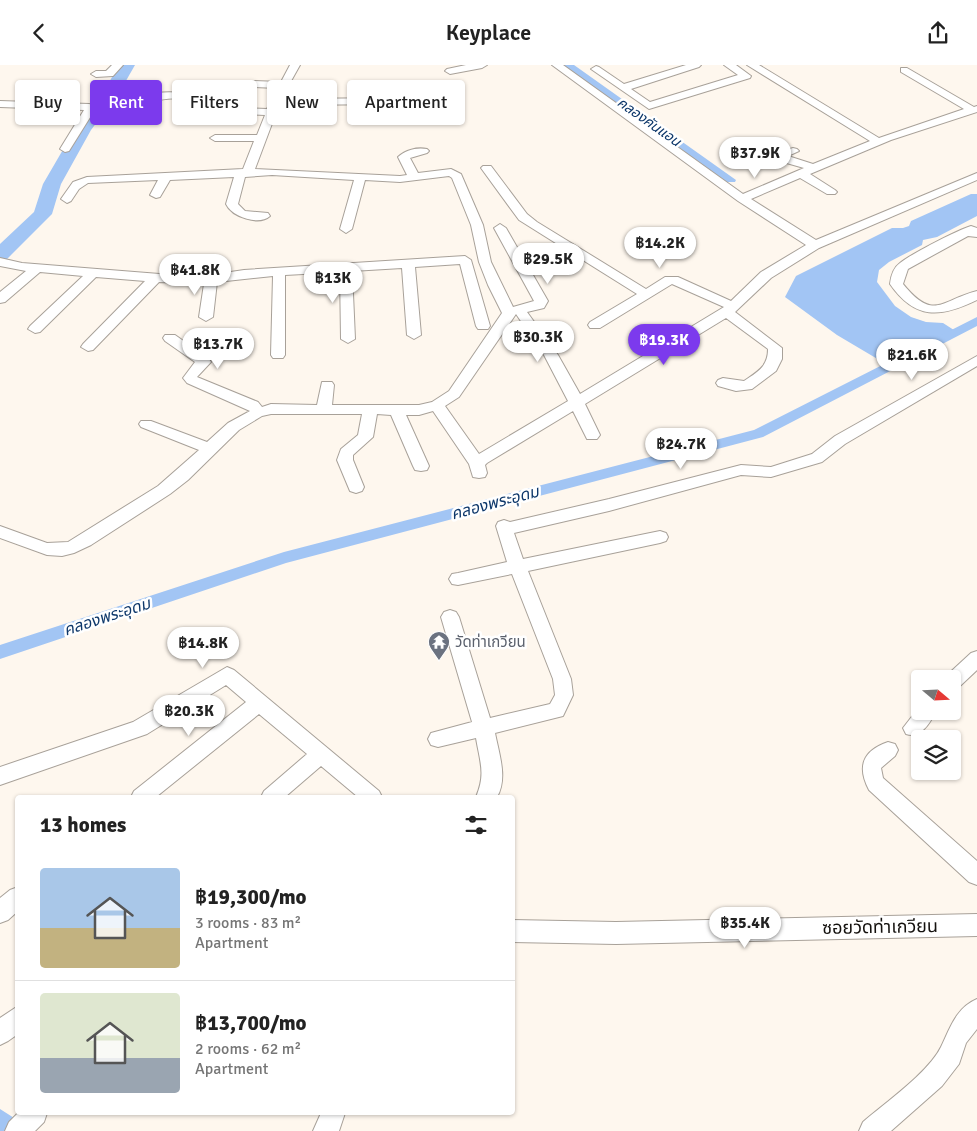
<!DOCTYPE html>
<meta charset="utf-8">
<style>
body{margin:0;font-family:Signika,"Noto Sans Thai",sans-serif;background:#f2f2f2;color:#222;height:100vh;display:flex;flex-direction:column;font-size:19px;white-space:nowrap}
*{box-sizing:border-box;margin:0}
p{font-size:16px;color:#767676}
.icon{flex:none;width:28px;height:28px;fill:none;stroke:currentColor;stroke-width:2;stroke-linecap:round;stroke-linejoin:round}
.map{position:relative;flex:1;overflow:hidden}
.drawer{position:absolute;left:15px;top:730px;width:500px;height:320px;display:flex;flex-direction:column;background:#fff;border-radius:5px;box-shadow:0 1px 4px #0004}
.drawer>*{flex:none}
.guide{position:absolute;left:15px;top:15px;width:500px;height:45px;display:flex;gap:10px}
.needle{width:32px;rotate:109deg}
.buttons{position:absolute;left:911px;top:605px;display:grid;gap:10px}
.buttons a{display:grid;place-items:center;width:50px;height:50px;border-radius:5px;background:#fff;box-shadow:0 1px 4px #0004;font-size:25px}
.price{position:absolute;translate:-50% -42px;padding:0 11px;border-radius:18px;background:#fff;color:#222;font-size:16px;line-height:32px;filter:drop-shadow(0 1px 2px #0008)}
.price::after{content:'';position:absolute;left:50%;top:30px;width:15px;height:11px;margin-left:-8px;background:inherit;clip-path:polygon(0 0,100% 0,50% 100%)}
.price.on{background:#7c3aed;color:#fff}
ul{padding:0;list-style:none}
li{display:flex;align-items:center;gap:15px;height:125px;padding:0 25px}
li+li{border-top:1px solid #e0e0e0}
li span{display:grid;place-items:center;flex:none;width:140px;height:100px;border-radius:5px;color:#555}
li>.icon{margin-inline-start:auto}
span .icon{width:60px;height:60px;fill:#fffc;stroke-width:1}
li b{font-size:21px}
h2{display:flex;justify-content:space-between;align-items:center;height:60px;padding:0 25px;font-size:21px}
.tag{padding:0 18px;border-radius:5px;background:#fff;box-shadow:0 1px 4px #0004;font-size:18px;line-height:45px}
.tag.on{background:#7c3aed;color:#fff}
header{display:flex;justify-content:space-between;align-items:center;height:65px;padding:0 25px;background:#fff;font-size:22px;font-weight:600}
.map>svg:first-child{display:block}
.water{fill:#a2c5f4}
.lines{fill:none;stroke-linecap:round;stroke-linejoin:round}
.canal{fill:#a2c5f4;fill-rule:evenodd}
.river{fill:#a2c5f4;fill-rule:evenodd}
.minor-casing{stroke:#a8a199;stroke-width:2}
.minor{fill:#fff;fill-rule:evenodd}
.labels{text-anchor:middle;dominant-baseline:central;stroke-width:5;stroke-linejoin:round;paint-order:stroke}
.far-water-label{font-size:14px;font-style:italic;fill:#0d376a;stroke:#fff}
.worship-label{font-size:15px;fill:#5b616d;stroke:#fff;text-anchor:start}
.water-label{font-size:16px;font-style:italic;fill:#0d376a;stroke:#fff}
.near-street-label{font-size:18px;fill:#14110e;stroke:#fff}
</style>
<header><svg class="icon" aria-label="back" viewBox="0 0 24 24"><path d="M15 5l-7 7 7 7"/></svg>Keyplace<svg class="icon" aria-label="share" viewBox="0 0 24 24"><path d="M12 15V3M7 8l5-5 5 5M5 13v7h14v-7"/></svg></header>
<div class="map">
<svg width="977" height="1066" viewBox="0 0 977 1066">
<rect width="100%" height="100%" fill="#fef7ee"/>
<path class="water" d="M971 129H977V151L937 172 923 175 922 180 889 197 879 205 877 217 895 241 911 252 926 257 943 258 957 267 891 302 837 270 785 232 796 211 892 163H903L909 161 911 156Z"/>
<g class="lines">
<path class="canal" d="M563 0H574L736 115 735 117H727Z
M977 252V261L763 372 286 498 0 594V580L284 487 754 365Z
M0 1044 22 1058 26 1066H0Z"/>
<path class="river" d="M119 0H135L119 28 91 65 61 119 52 149 7 194 0 196V179L34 147 43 119 75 64 104 26Z"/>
<g class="minor-casing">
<path id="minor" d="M112 0H123L113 11 96 12 91 9 96 6H106Z
M290 0H300L281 34 403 33 408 36 403 39 279 40 255 104 400 111 407 110 398 92C405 85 417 82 427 84L429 86 427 88 410 93 418 108 451 104 461 109 483 160 491 197 513 242 534 236 494 163 500 159 506 163 548 236 544 243 527 247 558 290 580 329 724 242 672 219 600 263H590L588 260 590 257 637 229 519 155 481 103 483 101H491L527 149 537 157 646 224 665 212H678L731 236 761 207 806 180 738 136 552 0H563L743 129 804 103 783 97 772 91 774 89 793 83 797 84 799 86 788 91 813 99 870 76 747 0H759L879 73 964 44 901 7V3H907L974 42 977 41V47L891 75 810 109 835 125 837 127 835 129H827L800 113 751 134 816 175 977 108V115L819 183 771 213 735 247 782 283V294L776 306 752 324 736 326 718 321 716 318 718 315 723 313 744 316C757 307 768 302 768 284L726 253 585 339 600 370 597 374H587L573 346 487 398 485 400 487 408 485 412 479 413 473 412 469 399 433 346 419 350H406L429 401 427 405 421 406 415 405 413 401 391 350 377 349 373 372 353 390V395L364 422 362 426 356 428 350 426 337 395 341 384 358 370 362 349H271L262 351 239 365 188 415 170 429 91 480 74 488 62 491 47 490 0 473V461L47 478 68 477 158 421 199 385 141 362 139 359 141 356H151L207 377 228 358 250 346 187 318 183 313 195 297 165 276 163 273 165 270H175L209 294 211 297 197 312 258 337 262 342 271 339 317 340 322 317H332L334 320 332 340H419L432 337 449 326 502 248 488 220 479 197 471 160 452 113 449 111 400 117 365 115 352 164 346 168 340 164 354 115 272 110 245 112 238 139 245 146 268 148 270 151C259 161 232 152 226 139L234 112 170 115 160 132 156 133 150 130 158 115 88 118 79 124 71 136 67 138 61 134 73 117 87 112 243 104 254 76H215L210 73 215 70H257L265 50 211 48 203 43 204 37C182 30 159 34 137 40L132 37C147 22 195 27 214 34L215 36 213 42 267 44 277 23 251 22 246 19 251 16 281 17ZM516 249 544 290 568 336 479 389 445 341 459 332Z
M466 0H487L482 3 450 9 445 6 447 4Z
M686 0H701L699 2 631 24 650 37 738 10 724 0H736L751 11 750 13 649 44 591 4 596 1 599 2 624 19Z
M0 36 89 39 93 40 94 46 69 86 65 87 60 84 84 45 0 42Z
M971 161 977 163V172L968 171 908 204 903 219C934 257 941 235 977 226V235C940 253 915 255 890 219 891 211 893 203 900 198 911 189 958 165 971 161Z
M465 191 471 195 490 261 488 264H478L476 261 460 199 415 202 421 270 414 274 407 270 402 203 352 206 355 274 348 278 341 274 340 207 285 210V290L283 293H273L271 290 273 211 217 217 213 252 206 256 199 252 204 219 159 217 93 285 88 286 81 282 83 279 145 216 96 212 40 267 35 268 28 264 30 261 83 211 40 207 5 237 0 238V227L26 206 0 201V193L22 198 197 212 244 205Z
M977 291V301L845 379 822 397 771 412 741 410 609 446 514 468 523 494 660 466 666 468 668 472 666 476 660 478 528 506 571 614 573 630 563 651 495 668C499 689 508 713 497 732H476C486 709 480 697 476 673L438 682 431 680 428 674 431 668 472 657 441 552 444 547 450 545 456 547 459 552 490 653 550 639 555 630 553 614 512 509 458 520 452 519 449 514 452 509 458 508 507 497 496 461 498 457 504 455 510 457 609 434 741 400 771 402 812 389 835 371Z
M977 586V605L959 622 952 624V614H944L945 612 971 588Z
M227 602 234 605 379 726 382 732H358L321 701 285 732H261L264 726 307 689 259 649 156 732H131L134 726 246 637 226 620 147 669 0 720V702L133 657Z
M920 641V646H936C930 658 921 674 906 669L903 663Z
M888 677 895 679 898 685 895 691 881 703 883 713 977 796V820L969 817 869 725C857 702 862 686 888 677Z
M18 822V846L8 855 0 858V833L10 825Z
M977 849V871L616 879 512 877V855L616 857Z
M977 934V964L966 978 959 999 942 1021 891 1066H859L863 1057C885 1038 929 1007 941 982 950 963 956 943 977 934Z
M18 941V969L8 976 0 980V953Z
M18 1048H47L44 1057 35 1066H5L9 1057Z
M321 1048H345L339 1066H313Z"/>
</g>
<use href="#minor" class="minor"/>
</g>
<defs>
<g id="temple-pin" transform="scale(1.125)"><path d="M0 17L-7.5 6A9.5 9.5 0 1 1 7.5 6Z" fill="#6b7280" stroke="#fff"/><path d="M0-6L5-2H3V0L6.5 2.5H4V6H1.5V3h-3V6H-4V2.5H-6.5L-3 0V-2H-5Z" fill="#fff"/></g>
</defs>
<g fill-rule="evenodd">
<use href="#temple-pin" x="439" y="577"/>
</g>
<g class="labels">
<g class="far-water-label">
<text transform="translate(649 57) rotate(35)">คลองคันแอน</text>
</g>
<g class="worship-label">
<text x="455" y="577">วัดท่าเกวียน</text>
</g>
<g class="water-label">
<text transform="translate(495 438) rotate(-15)">คลองพระอุดม</text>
<text transform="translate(107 552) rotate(-18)">คลองพระอุดม</text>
</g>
<g class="near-street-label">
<text transform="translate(880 862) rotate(-1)">ซอยวัดท่าเกวียน</text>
</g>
</g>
</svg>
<div class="buttons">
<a><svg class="needle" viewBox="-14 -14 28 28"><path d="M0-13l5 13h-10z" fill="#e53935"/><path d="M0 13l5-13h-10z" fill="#767676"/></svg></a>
<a><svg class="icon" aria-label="layers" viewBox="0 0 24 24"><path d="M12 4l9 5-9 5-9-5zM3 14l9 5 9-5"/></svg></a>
</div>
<b class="price" style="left:755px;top:114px">฿37.9K</b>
<b class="price" style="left:660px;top:204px">฿14.2K</b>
<b class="price" style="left:548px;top:220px">฿29.5K</b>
<b class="price" style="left:195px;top:231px">฿41.8K</b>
<b class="price" style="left:333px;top:239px">฿13K</b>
<b class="price" style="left:538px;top:298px">฿30.3K</b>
<b class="price on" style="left:664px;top:301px">฿19.3K</b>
<b class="price" style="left:218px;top:305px">฿13.7K</b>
<b class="price" style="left:912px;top:316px">฿21.6K</b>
<b class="price" style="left:681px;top:405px">฿24.7K</b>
<b class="price" style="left:203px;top:604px">฿14.8K</b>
<b class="price" style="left:189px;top:672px">฿20.3K</b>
<b class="price" style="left:745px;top:884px">฿35.4K</b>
<div class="guide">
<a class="tag">Buy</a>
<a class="tag on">Rent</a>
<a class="tag">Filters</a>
<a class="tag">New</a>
<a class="tag">Apartment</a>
</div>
<section class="drawer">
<h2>13 homes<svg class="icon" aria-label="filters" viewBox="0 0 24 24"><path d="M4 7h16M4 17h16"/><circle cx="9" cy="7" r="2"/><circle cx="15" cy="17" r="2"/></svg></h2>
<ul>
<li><span style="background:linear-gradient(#a9c7e8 60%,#c2b280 0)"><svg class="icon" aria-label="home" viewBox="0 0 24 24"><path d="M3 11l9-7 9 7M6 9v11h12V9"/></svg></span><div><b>฿19,300/mo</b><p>3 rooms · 83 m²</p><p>Apartment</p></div></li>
<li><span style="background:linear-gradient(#dfe7d0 65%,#9aa5b1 0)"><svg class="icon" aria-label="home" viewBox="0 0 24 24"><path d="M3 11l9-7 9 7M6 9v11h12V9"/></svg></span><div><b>฿13,700/mo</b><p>2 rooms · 62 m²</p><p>Apartment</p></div></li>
</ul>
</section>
</div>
